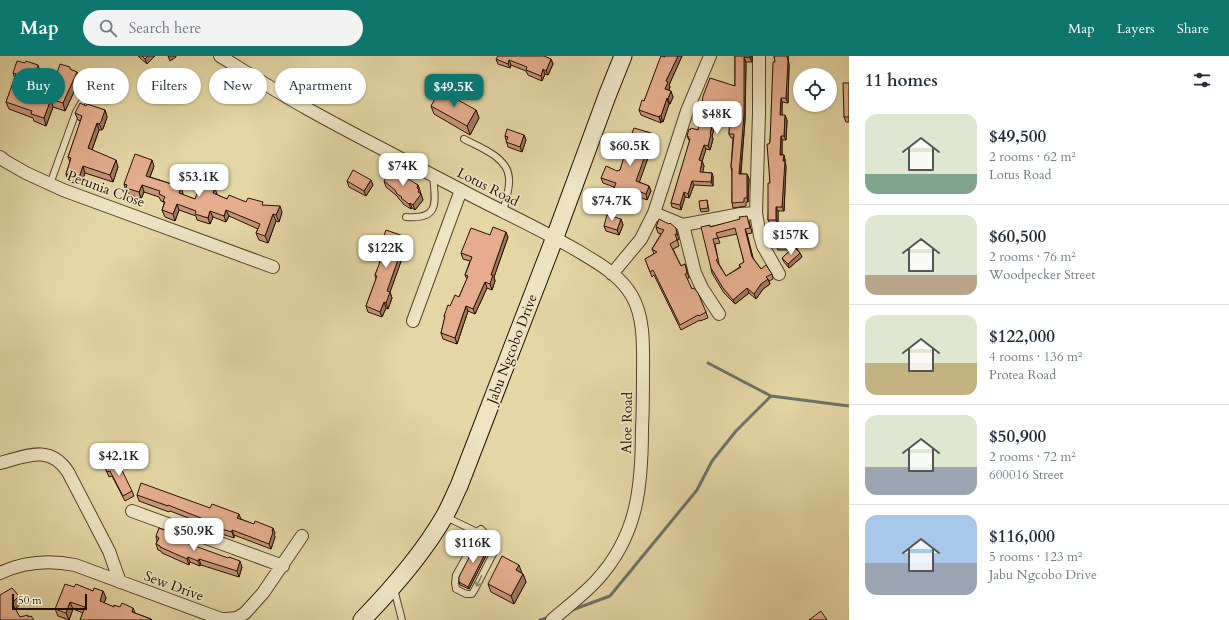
<!DOCTYPE html>
<meta charset="utf-8">
<style>
body{margin:0;font-family:Cardo,serif;background:#f2f2f3;color:#1f2937;height:100vh;display:flex;flex-direction:column;font-size:15px;white-space:nowrap}
*{box-sizing:border-box;margin:0}
p{font-size:13px;color:#747a83}
.icon{flex:none;width:22px;height:22px;fill:none;stroke:currentColor;stroke-width:2;stroke-linecap:round;stroke-linejoin:round}
.map{position:relative;flex:1;overflow:hidden}
.sheet{display:flex;flex-direction:column;background:#fff;width:380px}
.sheet>*{flex:none}
.top-card{position:absolute;left:12px;top:12px;width:380px;height:36px;display:flex;gap:8px}
.controls{position:absolute;left:793px;top:12px;display:grid;gap:8px}
.controls a{display:grid;place-items:center;width:44px;height:44px;border-radius:50%;background:#fff;box-shadow:0 1px 3px #0004;font-size:20px}
.scale{position:absolute;left:12px;bottom:10px;width:75px;box-sizing:border-box;padding-left:4px;border:2px solid #261000;border-top:0;font-size:11px;line-height:14px;white-space:nowrap;color:#261000;-webkit-text-stroke:3px #ede4c4;paint-order:stroke}
.price{position:absolute;translate:-50% -34px;padding:0 9px;border-radius:8px;background:#fff;color:#222;font-size:13px;line-height:26px;filter:drop-shadow(0 1px 2px #0008)}
.price::after{content:'';position:absolute;left:50%;top:24px;width:12px;height:9px;margin-left:-6px;background:inherit;clip-path:polygon(0 0,100% 0,50% 100%)}
.price.on{background:#0f766e;color:#fff}
ul{padding:0;list-style:none}
li{display:flex;align-items:center;gap:12px;height:100px;padding:0 16px}
li+li{border-top:1px solid #e0e1e3}
li span{display:grid;place-items:center;flex:none;width:112px;height:80px;border-radius:12px;color:#555}
li>.icon{margin-inline-start:auto}
span .icon{width:48px;height:48px;fill:#fffc;stroke-width:1}
li b{font-size:17px}
h2{display:flex;justify-content:space-between;align-items:center;height:48px;padding:0 16px;font-size:17px}
.chip{padding:0 14px;border-radius:18px;background:#fff;box-shadow:0 1px 3px #0004;font-size:14px;line-height:36px}
.chip.on{background:#0f766e;color:#fff}
header{display:flex;align-items:center;gap:24px;box-sizing:border-box;height:56px;padding:0 20px;background:#0f766e;color:#fff}
header strong{font-size:19px}
nav{display:flex;gap:22px;margin-inline-start:auto;font-size:14px}
.search{width:280px;height:36px;background:#f2f2f3;display:flex;align-items:center;gap:10px;box-sizing:border-box;padding:0 14px;border-radius:22px;color:#747a83;font-size:15px}
main{display:flex;flex:1;min-height:0}
.map>svg:first-child{display:block}
.lines{fill:none;stroke-linecap:round;stroke-linejoin:round}
.stream{stroke:#6a746a;stroke-width:3}
.lane-casing{stroke:#564229;stroke-width:8}
.street-casing{stroke:#564229;stroke-width:14}
.secondary-casing{stroke:#261000;stroke-width:19}
.lane{stroke:#ede4c4;stroke-width:6}
.street{stroke:#ede4c4;stroke-width:12}
.secondary{stroke:#ede4c4;stroke-width:17}
.wall{fill:#c5957a;stroke:#261000;fill-rule:evenodd}
.shaded-wall{fill:#a07963;stroke:#261000}
.building{fill:#e5ad8e;stroke:#261000;fill-rule:evenodd}
.oneway{stroke:#93856c}
.labels{text-anchor:middle;dominant-baseline:central;stroke-width:3.5;stroke-linejoin:round;paint-order:stroke}
.street-label{font-size:14px;fill:#261000;stroke:#ede4c4}
</style>
<header>
<strong>Map</strong>
<div class="search"><svg class="icon" aria-label="search" viewBox="0 0 24 24"><circle cx="10" cy="10" r="6"/><path d="M15 15l6 6"/></svg>Search here</div>
<nav><a>Map</a><a>Layers</a><a>Share</a></nav>
</header>
<main>
<div class="map">
<svg width="849" height="564" viewBox="0 0 849 564">
<rect width="100%" height="100%" fill="#e4d6a5"/>
<filter id="stains"><feTurbulence type="fractalNoise" baseFrequency=".005" numOctaves="4"/><feColorMatrix values="0 0 0 0 .2 0 0 0 0 .09 0 0 0 0 .02 0 0 0 .5 -.17"/></filter>
<radialGradient id="worn" r=".72"><stop offset=".6" stop-color="#630" stop-opacity="0"/><stop offset="1" stop-color="#630" stop-opacity=".3"/></radialGradient>
<g class="lines">
<path class="stream" d="M708 307 771 340 849 350
M572 554 610 540 697 434 712 405 736 375 771 340
M540 564 550 561"/>
<g class="lane-casing">
<path id="lane" d="M464 83C479 91 508 101 509 122 510 132 506 145 503 155
M50 128 76 56 83 44
M406 161C441 164 435 145 433 119
M446 461 477 476
M478 480 456 519 455 527 456 533 466 538H472L475 533 493 498C495 489 491 485 484 480L480 481 478 480 477 476 481 473 484 476V480
M394 533 402 564"/>
</g>
<g class="street-casing">
<path id="street" d="M220 0C249 18 277 36 306 52 356 80 408 106 459 133 498 154 539 172 578 195 598 207 620 219 632 240 645 263 643 292 643 318 643 336 643 354 642 372 642 430 638 480 596 525 583 539 567 551 552 564
M759 0V57L756 157 760 180 763 190 779 218
M0 101 5 105 26 117 63 134 273 211
M654 157 683 169 741 158 756 157
M683 169 695 217 702 232 719 258
M612 218 641 183 654 157 687 55 710 0
M413 265 461 134
M0 407C26 400 50 388 68 416L109 495 120 526
M132 455 283 510
M0 517C23 506 50 504 75 509L221 563H226L237 562 245 557 263 537 302 480"/>
</g>
<g class="secondary-casing">
<path id="secondary" d="M362 564C393 532 422 499 444 461 450 451 454 440 459 430L555 181 607 40 623 0"/>
</g>
<use href="#lane" class="lane"/>
<use href="#street" class="street"/>
<use href="#secondary" class="secondary"/>
</g>
<path class="wall" d="M138 0H155L147 8Z
M665 0H682L669 29 670 31 669 34 673 41 670 48H669L663 66 661 65V67L641 59 639 54 644 45Z
M735 0H752V6H746L745 64 741 118H747L749 123 748 146H746V150L733 152 732 147V116L731 111 733 82H731L729 78 730 64 717 61 712 80 713 83 710 94 706 93 702 105 704 110 702 116 712 117 713 121V130L694 129 689 142 685 141 681 154 672 151 671 147 690 86 687 80 698 74 703 55 701 52 735 30Z
M774 0H788L789 10 788 47 782 46V59L787 64 786 84H782V99H784L785 104V107L786 110 784 155H778V167H791L792 171V180H794L795 184 797 193 800 197 802 201 789 212 784 206 782 202 791 194H778L776 190 777 181H774L773 177V168H770L768 164 770 127 769 88 770 86 775 6Z
M496 3H551L553 8 548 19 545 18 542 25 528 19 526 15 511 9 510 12 498 8Z
M40 14 56 20 71 14 77 16 80 23 65 55 53 51 46 70 34 65 33 62 9 53 6 46 15 23 13 17Z
M849 27V66H846L844 61Z
M86 50 105 54 107 61 103 73 102 74H99L92 94 118 111 113 126 85 117 81 129 68 125 66 118 70 106 68 101 81 65 78 64 75 57Z
M431 50 476 54 479 62 470 79 434 58Z
M651 77 653 83 652 86 653 88 639 126 649 130 651 135 647 144 634 139 631 147H629L627 150 613 145 611 140 614 131 603 127 601 122 617 115 620 114 625 100 624 98Z
M524 79 526 84 522 96 508 91 505 80Z
M154 110 150 121 181 131 183 138V139L195 143 212 131 217 138V139L227 143 264 150 282 156 279 166 276 165 268 187 259 184 256 177 258 173 229 160 226 166 213 161 210 168 197 164 196 160 179 154 175 165 165 161 162 154 164 148V146L161 145 159 141 144 136 141 143 129 138 128 135H126L124 128Z
M396 118 418 129 423 144 415 154 412 152 411 153 403 148 402 146 399 143 397 140 386 131 384 125Z
M347 125 373 129 366 140 349 131Z
M707 144 709 155 701 156 700 153Z
M621 163 623 169 619 179 606 175 604 170Z
M749 165 752 177 747 178 753 202 761 213 772 218 773 223 769 225 770 228 763 233 756 243 749 237 735 248 724 237 712 217 711 212V171ZM737 178 744 206 739 209 740 211 726 220 719 208 715 188 720 187 718 182Z
M656 171 676 172 679 184 677 183 679 190 673 193 681 210 685 208 689 222 687 223 692 233 706 256 708 262 700 265V264L681 274 654 219 652 221 645 203 654 198 652 193 661 178 658 177Z
M490 179 508 181 494 221 495 225 492 234 487 232 475 258 468 255 457 288 443 283 441 277 445 262 444 260 450 250 459 241 467 223 465 219 470 205 463 203 461 197Z
M406 181 408 186 390 236 392 242 388 253 386 252 382 261 368 256 366 250 376 223 375 219 380 207 378 203 382 191 381 188Z
M104 409 132 435 134 440 125 445 112 420 109 421Z
M137 439 210 452 241 463 275 477 274 479 275 481 271 493 234 479V482L216 476 215 472 170 455 169 456 139 445Z
M168 479 242 511 239 521 201 509 200 510 190 506 189 509 162 497 161 495 158 494 156 488 157 485 156 480Z
M489 494 469 533 460 529 459 526Z
M522 517 523 518 526 526 514 548 491 536 488 528Z
M74 531 93 535H103L106 542 104 547 114 551 135 557 151 563 152 564H80L83 557 73 553 69 564 58 560 55 553Z"/>
<path class="shaded-wall" d="M148 0H155L147 8 145 3Z
M168 0H176V1L170 5Z
M678 0H682L669 29 670 31 667 39 665 33 666 25Z
M750 0H752V6L750 2Z
M787 0H788L789 10 788 47 786 42Z
M744 1 746 6 745 64 740 123 739 118Z
M551 3 553 8 548 19 546 15Z
M509 4 511 9 510 12 508 8Z
M38 9 41 17 37 13Z
M543 13 545 18 542 25 541 20Z
M77 16 80 23 65 55 63 47Z
M671 35 673 41 670 48 668 43Z
M667 42 669 48 663 66 661 60Z
M781 42 782 46V64L780 59Z
M51 43 53 51 46 70 44 62Z
M105 54 107 61 103 73 102 74 99 68Z
M476 54 479 62 470 79 467 70Z
M715 57 717 61 712 80 713 83 710 94 708 90 710 78Z
M785 59 787 64 786 84 784 80Z
M659 60 661 65V67L659 61Z
M97 67 99 74 90 99 88 92Z
M651 77 653 83 652 86 653 88 638 130 636 125Z
M524 79 526 84 522 96 520 91Z
M781 80 782 84V103L780 99Z
M704 89 706 93 701 109 699 104Z
M784 99 785 104V106L786 110 784 155 782 151Z
M116 104 118 111 113 126 110 119Z
M152 104 154 110 148 126 146 120Z
M702 105 704 110 702 121 700 116Z
M83 110 85 117 81 129 79 122Z
M712 117 713 121V130L711 126Z
M747 118 749 123 748 146 747 142Z
M371 124 373 129 366 140 364 135Z
M692 125 694 129 689 142 688 138Z
M142 129 144 136 141 143 139 136Z
M418 129 423 144 415 154 413 149 417 132Z
M649 130 651 135 647 144 646 138Z
M181 131 183 138 181 144 179 137Z
M215 132 217 138 215 144 213 137Z
M632 133 634 139 631 147 629 142Z
M684 136 685 141 681 154 680 149Z
M627 141 629 147 627 150 625 145Z
M410 147 412 152 411 153 409 148Z
M177 148 179 154 175 165 173 158Z
M280 150 282 156 279 166 276 159Z
M776 151 778 155V168L776 164Z
M226 154 229 160 226 166 224 160Z
M210 155 213 161 210 168 208 162Z
M273 158 276 165 268 187 265 180Z
M621 163 623 169 619 179 617 174Z
M791 167 792 171V184L791 180Z
M745 173 747 178 754 206 752 201Z
M506 176 508 181 494 221 495 225 492 234 490 228 491 219Z
M794 180 795 184 797 194 795 190Z
M406 181 408 186 390 236 392 242 388 253 386 247 387 235Z
M800 197 802 201 789 212 788 208Z
M768 223 770 228 763 233 756 243 754 238 761 228Z
M485 226 487 232 475 258 473 253Z
M747 232 749 237 735 248 733 244Z
M384 246 386 252 382 261 380 256Z
M466 250 468 255 457 288 455 282Z
M239 458 241 463 239 468 237 462Z
M273 472 275 477 274 479 275 481 271 493 269 488Z
M232 474 234 479V482L232 476Z
M488 492 489 494 469 533 468 531Z
M188 501 190 506 189 509 187 503Z
M199 503 201 509 200 510 198 505Z
M240 505 242 511 239 521 237 515Z
M519 509 522 517 516 514Z
M523 518 526 526 514 548 511 540Z
M103 535 106 542 102 552 100 545Z
M19 540 22 547 14 554 12 547Z
M70 546 73 553 69 564 66 557Z
M133 552 136 559 132 556Z"/>
<path class="building" d="M142 0H148L145 3Z
M498 0H544L551 3 546 15 543 13 541 20 526 14 527 11 509 4 508 8 496 3Z
M661 0 665 1V0H678L666 25 668 26 665 33 671 35 668 43 667 42 661 60H659V61L639 54 642 44 644 45 659 5Z
M735 0H750V2L744 1V59L739 118H747V142H744V146L732 147V112L731 111 734 78H729L730 59 715 57 710 78H711L708 90 704 89 699 104 702 105 700 116 712 117 711 126 692 125 688 138 684 136 680 149 671 147 690 83H688L689 81 687 80 689 73 690 74 691 72 698 74 703 52H701L703 40 710 22 735 30Z
M774 0H787L788 5 786 42H781L780 59H785L784 80H781L780 99H784L783 105H785L782 151H776V164H768V127H770L767 88H769L770 86 773 6H775Z
M17 5 25 7 26 5 38 9 37 13 56 20 60 8 70 11V13L77 16 63 47 51 43 44 62 31 58 32 55 6 46 16 18 13 17Z
M843 27H849V61H844Z
M440 34 476 54 467 70 431 50Z
M80 47 86 50 87 48 105 54 101 66 99 68 97 67 88 92 116 104 110 119 83 110 79 122 66 118 71 102 68 101 82 60 75 57Z
M634 72 651 77 649 82 651 83 636 125 649 130 646 138 632 133 629 142 627 141 625 145 611 140 616 127 601 122 606 110 617 115 620 114 625 98H624Z
M507 73 524 79 520 91 506 86 508 81 505 80Z
M135 98 152 104 146 120 181 131 179 137 195 143 202 125 211 128 210 130 215 132 213 137 227 143 229 139 246 146 248 142 263 146 262 149 280 150 276 159 273 158 265 180 256 177 260 168 226 154 224 160 210 155 208 162 195 158 196 155 177 148 173 158 162 154 165 146 163 145 165 141 159 138 160 135 142 129 139 136 126 132 127 129 124 128Z
M353 114 371 124 364 135 347 125Z
M390 115 396 118 397 116 418 129 417 132 419 134 418 136 421 138 413 149 410 147 409 148 401 142 402 141 397 138 395 134 384 125Z
M707 144 708 152 700 153 699 145Z
M607 159 621 163 617 174 604 170Z
M747 160 750 172 745 173 752 201 761 213 766 209 772 218 766 221 768 223 761 228 754 238 747 232 733 244 723 232 711 212 701 171 710 169V171L740 163 739 161ZM735 172 744 206 739 209 741 211 726 220 716 204 718 203 713 183 718 182 716 177Z
M659 163 669 168 670 167 676 172 677 179 675 178 677 184 670 188 681 210 685 208 687 217 685 218 692 233 694 232 698 237 706 256 699 260 698 259 680 269 653 214 650 216 645 203 657 196 652 193 664 174 656 171Z
M773 167H791V180H794L795 190H776L777 177H773Z
M493 171 506 176 491 219H493L490 228 485 226 473 253 466 250 455 282 441 277 445 260H444L448 249 450 250 455 239 459 241 468 220 465 219 472 201 461 197 471 172 490 179Z
M386 174 406 181 387 235 390 236 386 247 384 246 380 256 366 250 377 220 375 219 380 206 378 203 383 189 381 188Z
M794 191 800 197 788 208 782 202Z
M117 404 132 435 123 440 110 415 107 416 104 409Z
M141 427 210 452 212 448 239 458 237 462 254 468 255 465 273 472 272 475 273 476 269 488 232 474V476L214 471 216 468 168 449V450L137 439Z
M159 472 167 475 165 478 181 485 228 502 229 501 240 505 237 515 199 503 198 505 188 501 187 503 160 491V490L156 488 159 482 156 480Z
M477 486 488 492 468 531 459 526V521Z
M502 500 519 509 516 514 523 518 511 540 488 528Z
M65 528 74 531 76 528 93 535 94 532 103 535 100 545 114 551V549L120 551 122 547 133 552 132 556 151 563V564H80L85 551 70 546 66 557 55 553Z
M12 532 19 540 12 547 20 561 28 559V561L31 560 34 564H0V539Z
M821 555 827 564H809Z"/>
<defs><path id="oneway-shaft" d="M-6 0H5M1.5-3L5.5 0L1.5 3" fill="none" stroke-width="1.6" stroke-linecap="round" stroke-linejoin="round"/></defs>
<use class="oneway" href="#oneway-shaft" transform="translate(479 525) rotate(116)"/>
<g class="labels">
<g class="street-label">
<text transform="translate(488 131) rotate(27)">Lotus Road</text>
<text transform="translate(106 133) rotate(20)">Petunia Close</text>
<text transform="translate(512 293) rotate(-69)">Jabu Ngcobo Drive</text>
<text transform="translate(627 367) rotate(-89)">Aloe Road</text>
<text transform="translate(174 530) rotate(20)">Sew Drive</text>
</g>
</g>
<rect width="100%" height="100%" filter="url(#stains)"/>
<rect width="100%" height="100%" fill="url(#worn)"/>
</svg>
<div class="controls">
<a><svg class="icon" aria-label="locate" viewBox="0 0 24 24"><circle cx="12" cy="12" r="6"/><path d="M12 2v4M12 18v4M2 12h4M18 12h4"/></svg></a>
</div>
<div class="scale">50 m</div>
<b class="price on" style="left:454px;top:52px">$49.5K</b>
<b class="price" style="left:717px;top:79px">$48K</b>
<b class="price" style="left:630px;top:111px">$60.5K</b>
<b class="price" style="left:403px;top:131px">$74K</b>
<b class="price" style="left:199px;top:142px">$53.1K</b>
<b class="price" style="left:612px;top:166px">$74.7K</b>
<b class="price" style="left:791px;top:200px">$157K</b>
<b class="price" style="left:386px;top:213px">$122K</b>
<b class="price" style="left:119px;top:421px">$42.1K</b>
<b class="price" style="left:194px;top:496px">$50.9K</b>
<b class="price" style="left:473px;top:508px">$116K</b>
<div class="top-card">
<a class="chip on">Buy</a>
<a class="chip">Rent</a>
<a class="chip">Filters</a>
<a class="chip">New</a>
<a class="chip">Apartment</a>
</div>
</div>
<section class="sheet">
<h2>11 homes<svg class="icon" aria-label="filters" viewBox="0 0 24 24"><path d="M4 7h16M4 17h16"/><circle cx="9" cy="7" r="2"/><circle cx="15" cy="17" r="2"/></svg></h2>
<ul>
<li><span style="background:linear-gradient(#dfe7d0 75%,#7fa58c 0)"><svg class="icon" aria-label="home" viewBox="0 0 24 24"><path d="M3 11l9-7 9 7M6 9v11h12V9"/></svg></span><div><b>$49,500</b><p>2 rooms · 62 m²</p><p>Lotus Road</p></div></li>
<li><span style="background:linear-gradient(#dfe7d0 75%,#b9a48a 0)"><svg class="icon" aria-label="home" viewBox="0 0 24 24"><path d="M3 11l9-7 9 7M6 9v11h12V9"/></svg></span><div><b>$60,500</b><p>2 rooms · 76 m²</p><p>Woodpecker Street</p></div></li>
<li><span style="background:linear-gradient(#dfe7d0 60%,#c2b280 0)"><svg class="icon" aria-label="home" viewBox="0 0 24 24"><path d="M3 11l9-7 9 7M6 9v11h12V9"/></svg></span><div><b>$122,000</b><p>4 rooms · 136 m²</p><p>Protea Road</p></div></li>
<li><span style="background:linear-gradient(#dfe7d0 65%,#9aa5b1 0)"><svg class="icon" aria-label="home" viewBox="0 0 24 24"><path d="M3 11l9-7 9 7M6 9v11h12V9"/></svg></span><div><b>$50,900</b><p>2 rooms · 72 m²</p><p>600016 Street</p></div></li>
<li><span style="background:linear-gradient(#a9c7e8 60%,#9aa5b1 0)"><svg class="icon" aria-label="home" viewBox="0 0 24 24"><path d="M3 11l9-7 9 7M6 9v11h12V9"/></svg></span><div><b>$116,000</b><p>5 rooms · 123 m²</p><p>Jabu Ngcobo Drive</p></div></li>
</ul>
</section>
</main>
